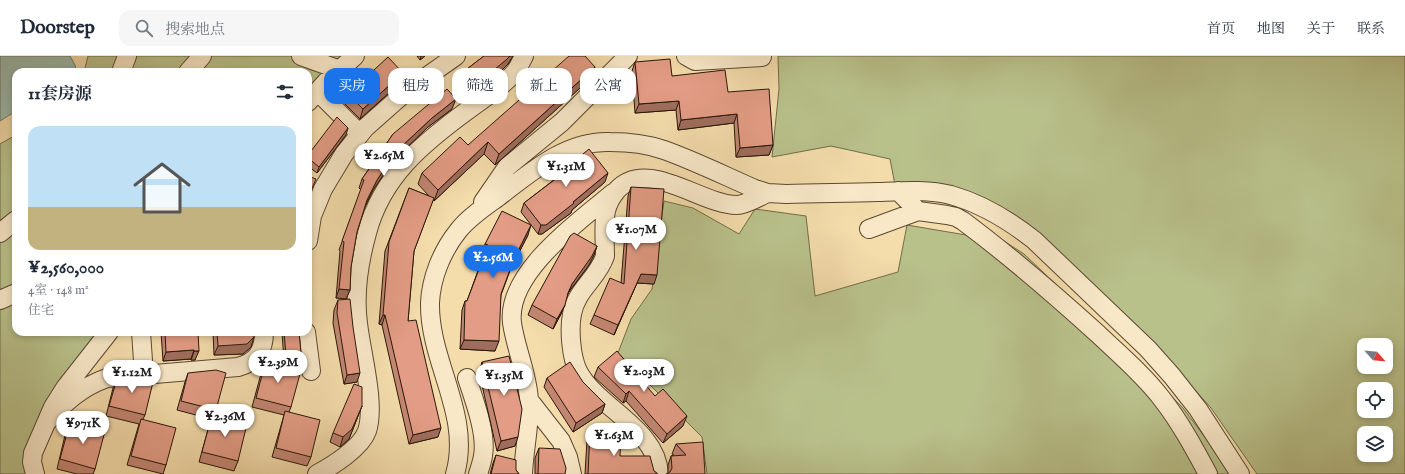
<!DOCTYPE html>
<html lang="zh">
<meta charset="utf-8">
<style>
body{margin:0;font-family:"IM FELL English","Noto Serif SC",serif;background:#f6f6f7;color:#1f2937;height:100vh;display:flex;flex-direction:column;font-size:15px;white-space:nowrap}
*{box-sizing:border-box;margin:0}
p{font-size:13px;color:#747a83}
.icon{flex:none;width:22px;height:22px;fill:none;stroke:currentColor;stroke-width:2;stroke-linecap:round;stroke-linejoin:round}
.map{position:relative;flex:1;overflow:hidden}
.panel{position:absolute;left:12px;top:12px;width:300px;height:268px;display:flex;flex-direction:column;background:#fff;border-radius:12px;box-shadow:0 2px 6px #0003}
.panel>*{flex:none}
.hud{position:absolute;left:324px;top:12px;width:380px;height:36px;display:flex;gap:8px}
.needle{width:26px;rotate:117deg}
.tools{position:absolute;left:1357px;top:282px;display:grid;gap:8px}
.tools a{display:grid;place-items:center;width:36px;height:36px;border-radius:8px;background:#fff;box-shadow:0 2px 6px #0003;font-size:20px}
.price{position:absolute;translate:-50% -34px;padding:0 9px;border-radius:14px;background:#fff;color:#222;font-size:13px;line-height:26px;filter:drop-shadow(0 1px 2px #0008)}
.price::after{content:'';position:absolute;left:50%;top:24px;width:12px;height:9px;margin-left:-6px;background:inherit;clip-path:polygon(0 0,100% 0,50% 100%)}
.price.active{background:#1a73e8;color:#fff}
ul{padding:0;list-style:none}
li{display:grid;align-content:center;gap:8px;height:212px;padding:0 16px}
li span{display:grid;place-items:center;height:124px;border-radius:12px;color:#555}
li>.icon{margin-inline-start:auto}
span .icon{width:72px;height:72px;fill:#fffc;stroke-width:1}
li b{font-size:17px}
h2{display:flex;justify-content:space-between;align-items:center;height:48px;padding:0 16px;font-size:17px}
.chip{padding:0 14px;border-radius:12px;background:#fff;box-shadow:0 2px 6px #0003;font-size:14px;line-height:36px}
.chip.active{background:#1a73e8;color:#fff}
header{display:flex;align-items:center;gap:24px;box-sizing:border-box;height:56px;padding:0 20px;background:#fff;border-bottom:1px solid #e0e1e3}
header strong{font-size:19px}
nav{display:flex;gap:22px;margin-inline-start:auto;font-size:14px}
.search{width:280px;height:36px;background:#f6f6f7;display:flex;align-items:center;gap:10px;box-sizing:border-box;padding:0 14px;border-radius:12px;color:#747a83;font-size:15px}
.map>svg:first-child{display:block}
.green{fill:#b9c18b;stroke:#716c4a;fill-rule:evenodd}
.water{fill:#9cbbae;stroke:#6e796c}
.lines{fill:none;stroke-linecap:round;stroke-linejoin:round}
.minor-casing{stroke:#5c4832;stroke-width:20}
.minor{stroke:#f8e8c8;stroke-width:18}
.wall{fill:#c38672;stroke:#291709}
.shaded-wall{fill:#9f6d5d;stroke:#291709}
.building{fill:#e39c85;stroke:#291709}
</style>
<header>
<strong>Doorstep</strong>
<div class="search"><svg class="icon" aria-label="search" viewBox="0 0 24 24"><circle cx="10" cy="10" r="6"/><path d="M15 15l6 6"/></svg>搜索地点</div>
<nav><a>首页</a><a>地图</a><a>关于</a><a>联系</a></nav>
</header>
<div class="map">
<svg width="1405" height="418" viewBox="0 0 1405 418">
<rect width="100%" height="100%" fill="#f4dcab"/>
<filter id="stains"><feTurbulence type="fractalNoise" baseFrequency=".005" numOctaves="4"/><feColorMatrix values="0 0 0 0 .2 0 0 0 0 .09 0 0 0 0 .02 0 0 0 .5 -.17"/></filter>
<radialGradient id="worn" r=".72"><stop offset=".6" stop-color="#630" stop-opacity="0"/><stop offset="1" stop-color="#630" stop-opacity=".3"/></radialGradient>
<path class="green" d="M88 0H354L308 46V16H84Z
M778 0H1405V418H1257L1211 352 1176 313 1030 173 895 129 890 103 831 90 772 101 779 33ZM1364 289H1386V311H1364ZM1364 333H1386V355H1364ZM1364 377H1386V399H1364Z
M16 79V276H103L25 398 26 418H0V88Z
M664 145 693 152 739 178 755 153 806 160 815 240 898 216 907 169 966 179 1003 205 993 178 1024 198 1144 312 1183 352 1225 408 1229 418H707L702 381 618 297 631 263 652 233Z"/>
<path class="water" d="M0 0H70L75 9 76 14 75 16H16V55L0 65Z"/>
<g class="lines">
<g class="minor-casing">
<path id="minor" d="M301 0 340 14
M686 0 695 5 762 1
M121 16 127 0
M188 16 202 0
M317 35 360 78
M308 46 326 26 355 0
M898 135 918 155 947 159 956 161 963 165C1010 200 1055 239 1098 278 1120 299 1144 319 1162 343 1180 366 1194 392 1208 418
M483 146 507 111 562 66 628 0
M869 173 918 155
M0 177 16 164
M308 185 312 160 323 133 344 98 365 72 409 33 456 0
M0 244 16 237
M141 276 144 319
M306 276 311 315
M467 322C474 344 487 377 483 400 482 406 480 412 478 418
M529 344 561 385 568 401 572 418
M46 367C64 347 81 331 107 322L238 311C256 306 264 296 264 276
M35 418 32 406 33 397 53 351 65 332 109 276
M317 418C332 410 361 392 367 375 376 348 361 296 358 267 354 237 359 206 367 177 382 120 423 87 468 54 484 42 502 31 515 16 519 11 521 5 524 0
M455 418C472 359 429 306 430 247 431 222 442 195 458 175 468 162 483 152 497 142 530 117 566 84 610 86 628 86 647 88 664 94 695 105 725 120 755 133L768 137 786 138C817 137 847 137 878 136 902 135 928 133 951 139 982 148 1010 165 1034 184L1148 293 1172 320 1198 353 1240 418
M523 418C524 394 530 369 529 345 528 319 516 294 512 267 506 217 578 166 613 137
M659 418C657 372 597 352 578 315 571 301 569 273 572 258 576 234 598 222 605 200 605 186 603 168 606 155 608 146 612 140 617 134 647 101 701 149 737 149 746 149 760 140 768 137"/>
</g>
<use href="#minor" class="minor"/>
</g>
<path class="wall" d="M417 0H425L420 4Z
M484 0H513L508 8 503 13 474 36 464 22 467 13Z
M635 6 672 20 728 36 773 89 769 99 736 101 734 67 678 74 676 54 635 57 632 15Z
M591 22 495 109 484 98 434 145 433 144 414 195 408 265 438 381 409 388 382 269 379 268 385 195 409 132 429 140 418 128 422 117 468 89Z
M400 27 360 63 345 48 348 38Z
M452 53 428 71 399 99 386 115 373 134 365 150 357 176 351 211 350 234 346 243 336 242 340 195 339 194 361 134 359 132 362 123 393 78Z
M346 79 317 117 308 110V99Z
M561 116 605 126 572 154 571 157 542 178H538L521 156 524 147 559 120Z
M631 131 654 228 637 227 614 279 590 268 594 259 621 227 628 140Z
M528 179 511 212 501 239 495 295 460 293 462 254 465 245H467L484 198 482 197 485 188Z
M597 190 594 199 589 209 568 237 561 258 553 273 528 259 532 249Z
M338 244 357 326 344 328 333 267 334 254Z
M161 276H198L195 304H191V303L163 305Z
M213 276H254L251 291 243 298 214 299Z
M282 276H299L301 297 299 304 284 305Z
M266 304 291 351 289 356 311 401 307 410 272 401 284 359 252 351 262 314Z
M482 306 515 390 497 395 479 316Z
M598 311 655 340 683 370 663 387 626 345 623 347 594 321Z
M188 317 216 354 214 359 238 405 234 415 199 406 211 363 177 354 185 326Z
M547 322 583 326 605 348 602 357 573 376 544 331Z
M117 323 145 359 143 363 166 409 163 418 127 409 139 368 106 360 113 332Z
M362 350 349 383 340 391 330 386 333 377Z
M70 366 95 413 93 418H77L57 413 66 375Z
M590 375 620 400 654 415 658 418H585L587 384Z
M676 388 705 418 668 417V409L671 400 674 399 672 398Z
M539 392 565 418H535V402Z
M496 399 516 414 519 418H490L493 407Z"/>
<path class="shaded-wall" d="M421 0H425L420 4Z
M510 0H513L508 8 503 13 474 36 478 27Z
M595 11 591 22 495 109 499 98Z
M403 17 400 27 360 63 363 53Z
M456 43 452 53 428 71 399 99 386 115 373 134 364 153 367 144 377 124 389 106 402 90 432 62Z
M679 45 676 54 635 57 639 48Z
M737 58 734 67 678 74 681 64Z
M348 72 346 79 317 117 319 111Z
M488 86 484 98 434 145 438 134Z
M773 89 769 99 736 101 740 92Z
M608 117 605 126 572 154 571 157 542 178H538L541 169 573 146Z
M531 169 528 179 511 212 514 203Z
M597 190 594 199 589 209 568 237 564 247 572 228Z
M641 218 657 219 654 228 637 227 614 279 618 269Z
M339 233 350 234 346 243 336 242Z
M565 249 561 258 553 273 557 263Z
M383 259H385L382 269 379 268Z
M254 281 251 291 243 298 214 299 218 290Z
M464 284 499 285 495 295 460 293Z
M194 294 191 303 163 305 166 296Z
M194 295H199L195 304H191Z
M301 297 299 304 284 305 286 299Z
M360 317 357 326 344 328 347 319Z
M629 335 626 345 623 347 626 338Z
M605 348 602 357 573 376 576 367Z
M362 350 349 383 340 391 343 381Z
M687 360 683 370 663 387 667 378Z
M441 372 438 381 409 388 413 379Z
M518 381 515 390 497 395 501 385Z"/>
<path class="building" d="M484 0H510L506 4 478 27 467 13Z
M569 0H585L595 11 499 98 488 86 438 134 422 117 460 81 468 89Z
M388 1 403 17 363 53 348 38Z
M670 3 672 20 725 14 728 36 769 33 773 89 740 92 737 58 681 64 679 45 639 48 635 6Z
M447 33 456 43 432 62 402 90 389 106 377 124 367 144 357 176 351 211 350 234 339 233 344 186 342 185 364 124 362 123 393 78Z
M337 61 348 72 319 111 308 102V99Z
M589 93 608 117 573 146 574 147 546 169H541L524 147 562 118 561 116Z
M308 120 316 123 308 142Z
M631 131 664 133 657 219 641 218 618 269 594 259 610 222 624 228Z
M409 132 434 142 414 195 408 265 416 264 441 372 413 379 385 259H383L389 186Z
M502 155 531 169 514 203 501 238 499 285 464 284 465 245H467L488 189 485 188Z
M574 177 597 190 592 200 572 228 568 237 565 249 557 263 532 249 570 180Z
M350 243 353 271 360 317 347 319 337 257 338 244Z
M165 276H198L199 295H194V294L166 296Z
M217 276H254V281L247 288 218 290Z
M284 276H299L301 297 286 299Z
M617 295 655 340 663 333 687 360 667 378 629 335 626 338 598 311Z
M509 300 522 353 518 381 501 385 482 306Z
M266 304 301 314 291 351 256 342Z
M570 306 583 326 605 348 576 367 547 322Z
M216 314 226 317 216 354 181 345 188 317Z
M146 320 154 322 145 359 109 350 117 323Z
M354 328 362 331V350L352 373 343 381 333 377Z
M285 355 320 364 311 401 276 392Z
M212 359 247 368 238 405 202 396Z
M141 363 176 372 166 409 131 400Z
M70 366 105 375 95 413 60 403Z
M590 375 621 376 620 400H650L654 415 658 418H588Z
M703 386 705 418H666L670 416 672 412 671 400 686 399 676 388Z
M539 392 560 393 566 412 565 418H538Z
M496 399 516 404V414L519 418H491Z"/>
<rect width="100%" height="100%" filter="url(#stains)"/>
<rect width="100%" height="100%" fill="url(#worn)"/>
</svg>
<div class="tools">
<a><svg class="needle" viewBox="-14 -14 28 28"><path d="M0-13l5 13h-10z" fill="#e53935"/><path d="M0 13l5-13h-10z" fill="#747a83"/></svg></a>
<a><svg class="icon" aria-label="locate" viewBox="0 0 24 24"><circle cx="12" cy="12" r="6"/><path d="M12 2v4M12 18v4M2 12h4M18 12h4"/></svg></a>
<a><svg class="icon" aria-label="layers" viewBox="0 0 24 24"><path d="M12 4l9 5-9 5-9-5zM3 14l9 5 9-5"/></svg></a>
</div>
<b class="price" style="left:384px;top:121px">¥2.65M</b>
<b class="price" style="left:566px;top:132px">¥1.31M</b>
<b class="price" style="left:636px;top:195px">¥1.07M</b>
<b class="price active" style="left:493px;top:223px">¥2.56M</b>
<b class="price" style="left:278px;top:328px">¥2.39M</b>
<b class="price" style="left:644px;top:337px">¥2.03M</b>
<b class="price" style="left:132px;top:338px">¥1.12M</b>
<b class="price" style="left:504px;top:341px">¥1.35M</b>
<b class="price" style="left:225px;top:382px">¥2.36M</b>
<b class="price" style="left:83px;top:389px">¥971K</b>
<b class="price" style="left:614px;top:401px">¥1.63M</b>
<div class="hud">
<a class="chip active">买房</a>
<a class="chip">租房</a>
<a class="chip">筛选</a>
<a class="chip">新上</a>
<a class="chip">公寓</a>
</div>
<section class="panel">
<h2>11套房源<svg class="icon" aria-label="filters" viewBox="0 0 24 24"><path d="M4 7h16M4 17h16"/><circle cx="9" cy="7" r="2"/><circle cx="15" cy="17" r="2"/></svg></h2>
<ul>
<li><span style="background:linear-gradient(#bfe0f5 65%,#c2b280 0)"><svg class="icon" aria-label="home" viewBox="0 0 24 24"><path d="M3 11l9-7 9 7M6 9v11h12V9"/></svg></span><div><b>¥2,560,000</b><p>4室 · 148 m²</p><p>住宅</p></div></li>
</ul>
</section>
</div>
